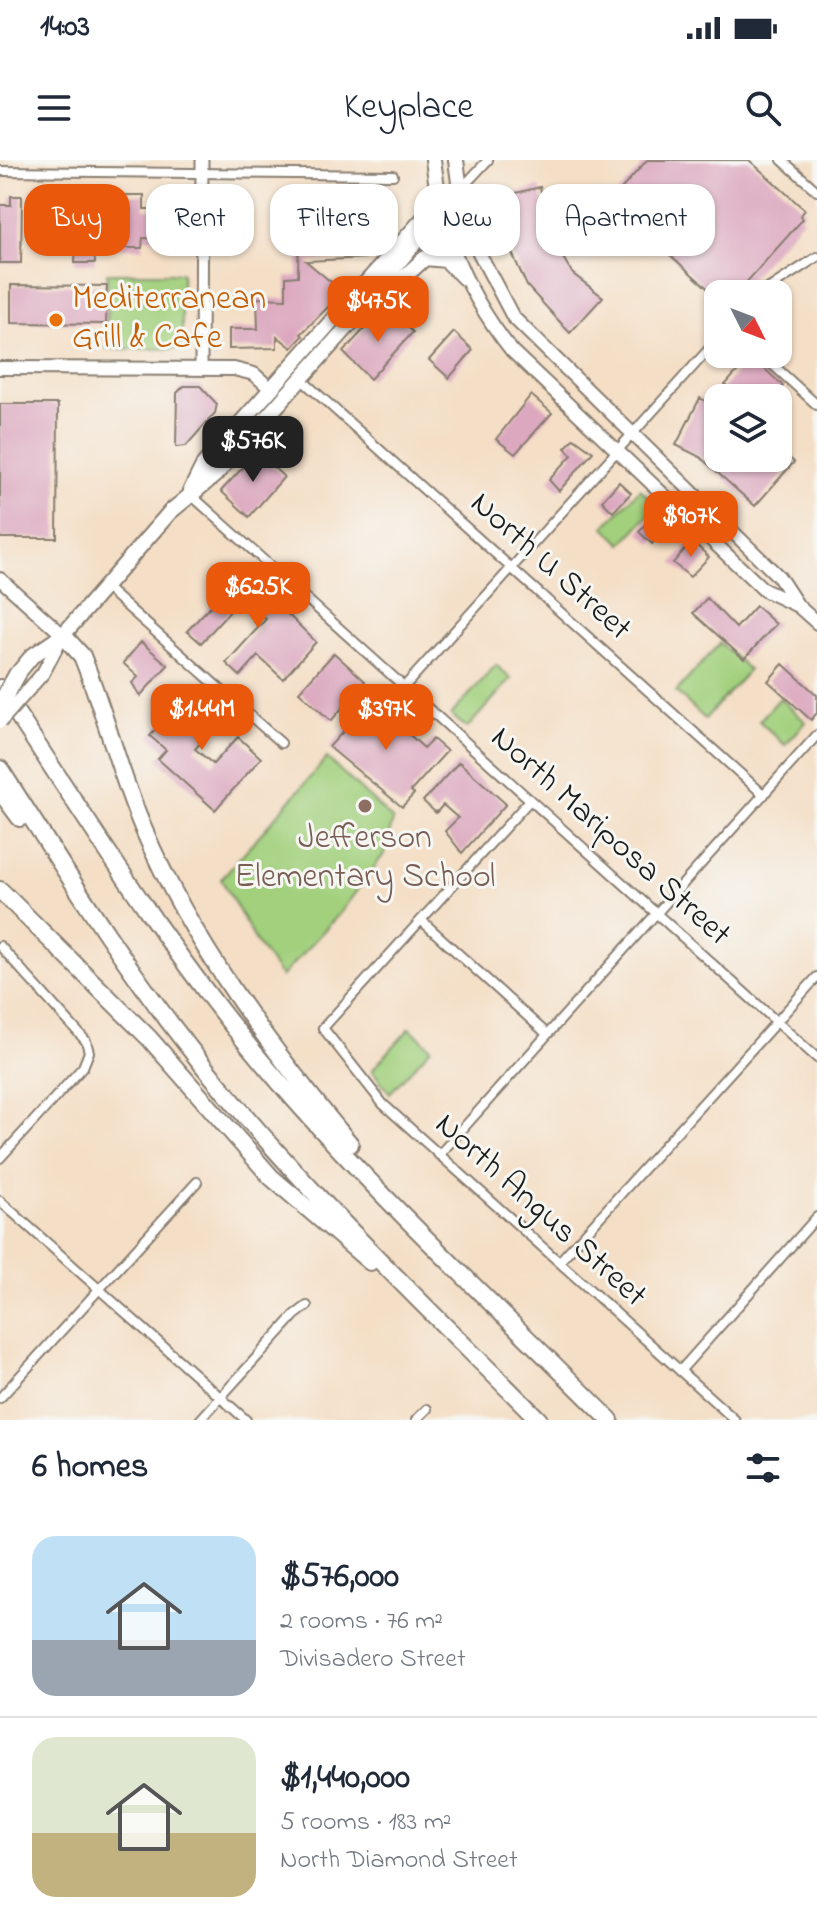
<!DOCTYPE html>
<meta charset="utf-8">
<style>
body{margin:0;font-family:"Indie Flower",sans-serif;background:#f6f6f7;color:#1f2937;height:100vh;display:flex;flex-direction:column;font-size:30px;white-space:nowrap}
*{box-sizing:border-box;margin:0}
p{font-size:26px;color:#747a83}
.icon{flex:none;width:44px;height:44px;fill:none;stroke:currentColor;stroke-width:2;stroke-linecap:round;stroke-linejoin:round}
.map{position:relative;height:1260px;overflow:hidden}
.drawer{display:flex;flex-direction:column;background:#fff;flex:1}
.drawer>*{flex:none}
.top-card{position:absolute;left:24px;top:24px;width:770px;height:72px;display:flex;gap:16px}
.needle{width:52px;rotate:132deg}
.tools{position:absolute;left:704px;top:120px;display:grid;gap:16px}
.tools a{display:grid;place-items:center;width:88px;height:88px;border-radius:16px;background:#fff;box-shadow:0 2px 6px #0004;font-size:40px}
.price{position:absolute;translate:-50% -68px;padding:0 18px;border-radius:16px;background:#ea580c;color:#fff;font-size:26px;line-height:52px;filter:drop-shadow(0 2px 4px #0008)}
.price::after{content:'';position:absolute;left:50%;top:48px;width:24px;height:18px;margin-left:-12px;background:inherit;clip-path:polygon(0 0,100% 0,50% 100%)}
.price.selected{background:#222;color:#fff}
ul{padding:0;list-style:none}
li{display:flex;align-items:center;gap:24px;height:200px;padding:0 32px}
li+li{border-top:2px solid #e0e1e3}
li span{display:grid;place-items:center;flex:none;width:224px;height:160px;border-radius:24px;color:#555}
li>.icon{margin-inline-start:auto}
span .icon{width:96px;height:96px;fill:#fffc;stroke-width:1}
li b{font-size:34px}
h2{display:flex;justify-content:space-between;align-items:center;height:96px;padding:0 32px;font-size:34px}
.tag{padding:0 28px;border-radius:24px;background:#fff;box-shadow:0 2px 6px #0004;font-size:28px;line-height:72px}
.tag.selected{background:#ea580c;color:#fff}
.status{display:flex;justify-content:space-between;align-items:center;height:56px;padding:0 40px;background:#fff;direction:ltr}
.status svg{height:22px;fill:currentColor}
header{display:flex;justify-content:space-between;align-items:center;height:104px;padding:0 32px;background:#fff;font-size:36px;font-weight:600}
.map>svg:first-child{display:block}
.green{fill:#a2d07d;stroke:#5f764c;stroke-width:2}
.building{fill:#dca8bf}
.lines{fill:none;stroke-linecap:round;stroke-linejoin:round}
.minor-casing{stroke:#887d70;stroke-width:12}
.tertiary-casing{stroke:#887d70;stroke-width:15}
.secondary-casing{stroke:#887d70;stroke-width:16}
.primary-casing{stroke:#887d70;stroke-width:18}
.motorway-casing{stroke:#887d70;stroke-width:20}
.minor{stroke:#fff;stroke-width:8}
.tertiary{stroke:#fff;stroke-width:11}
.secondary{stroke:#fff;stroke-width:12}
.primary{stroke:#fff;stroke-width:14}
.motorway{stroke:#fff;stroke-width:16}
.secondary-bridge-casing{stroke:#887d70;stroke-width:16;stroke-linecap:butt}
.motorway-bridge-casing{stroke:#887d70;stroke-width:20;stroke-linecap:butt}
.secondary-bridge{stroke:#fff;stroke-width:12}
.motorway-bridge{stroke:#fff;stroke-width:16}
.food-dot{fill:#e8710a;stroke:#f6f6f2;stroke-width:3}
.education-dot{fill:#8d6e63;stroke:#f6f6f2;stroke-width:3}
.labels{text-anchor:middle;dominant-baseline:central;stroke-width:6;stroke-linejoin:round;paint-order:stroke}
.food-label{font-size:34px;fill:#c56008;stroke:#f6f6f2;text-anchor:start}
.street-label{font-size:34px;fill:#1c1c1c;stroke:#f6f6f2}
.education-label{font-size:34px;fill:#785e54;stroke:#f6f6f2}
</style>
<div class="status"><b>14:03</b><svg viewBox="0 0 49 12"><path d="M0 12V9h3v3zM5 12V6h3v6zM10 12V3h3v9zM15 12V0h3v12zM26 1h20v11H26zM47 4h2v5h-2z"/></svg></div>
<header><svg class="icon" aria-label="menu" viewBox="0 0 24 24"><path d="M4 6h16M4 12h16M4 18h16"/></svg>Keyplace<svg class="icon" aria-label="search" viewBox="0 0 24 24"><circle cx="10" cy="10" r="6"/><path d="M15 15l6 6"/></svg></header>
<div class="map">
<svg width="817" height="1260" viewBox="0 0 817 1260">
<rect width="100%" height="100%" fill="#f6f6f2"/>
<filter id="ink" filterUnits="userSpaceOnUse"><feTurbulence type="fractalNoise" baseFrequency=".0125" numOctaves="2"/><feDisplacementMap in="SourceGraphic" scale="16" xChannelSelector="R" yChannelSelector="G"/><feConvolveMatrix kernelMatrix="1 2 1 2 8 2 1 2 1" color-interpolation-filters="sRGB"/></filter>
<filter id="wash" filterUnits="userSpaceOnUse"><feTurbulence type="fractalNoise" baseFrequency=".006" numOctaves="4" result="noise"/><feDisplacementMap in="SourceGraphic" scale="32" xChannelSelector="R" yChannelSelector="G"/><feGaussianBlur stdDeviation="1.8" result="paint"/><feColorMatrix in="noise" values="0 0 0 0 0 0 0 0 0 0 0 0 0 0 0 0 0 1.4 0 .05"/><feComposite in="paint" operator="in"/></filter>
<g filter="url(#wash)">
<rect width="100%" height="100%" fill="#f4dec5"/>
<path class="green" d="M107 113H182V189H107Z
M640 329 657 346 622 384 604 367Z
M720 483 749 510 705 559 676 532Z
M496 505 511 519 467 568 451 555Z
M780 538 806 562 785 585 759 561Z
M327 598 393 660 384 694 340 753 281 817 258 785 221 719Z
M410 868 431 888 390 933 372 910Z"/>
<g id="blocks">
<path class="building" d="M647 0H749L805 50 800 56 803 59 736 134H714L616 47 621 41 615 36Z
M540 27 551 78 573 114 603 137 570 173 527 126 501 69 496 38Z
M98 35H144V49H176L175 75H170V79L143 78 142 88H94L95 103H75L76 82H73V73L64 72 63 49 98 48Z
M11 36H22L21 103H0V45H11Z
M299 39H393V75H382V80L365 98 306 101 343 132 301 174 303 176 292 188 277 176V188L229 189V169H258L257 138 286 139V117L298 116 299 67 274 68 275 45H299Z
M11 125 107 126 106 164 11 163Z
M388 149 413 172 370 219 343 192 370 163 373 166Z
M454 172 473 190 449 218 429 200Z
M751 196 783 226 772 238H718V298H778V288L794 302 755 346 700 297 676 285 700 238 709 243Z
M184 226H200L217 244 215 253 186 286 176 287 177 233Z
M531 235 552 253 515 294 496 279Z
M0 244H58L57 378H0Z
M574 278 593 292 559 331 549 320 572 295 565 288Z
M257 292 284 317 249 357 221 331Z
M619 322 631 333 613 352 602 341Z
M653 356 668 365 652 384 639 372Z
M692 381 709 397 690 417 673 403Z
M248 415 316 482 283 519 258 496 240 516 226 503 266 459 242 438 201 483 187 471 222 434 215 427 222 419 235 429Z
M707 438 736 468 756 446 776 464 744 499 693 453Z
M141 482 168 505 140 536 132 523 138 517 123 503Z
M334 493 365 521 331 561 299 532Z
M783 504 817 535V553L811 560 768 521Z
M191 531 220 561 195 589 213 604 238 577 261 598 215 650 158 599 166 590 150 576Z
M376 535 392 549 387 554 424 588 433 579 447 591 411 631 414 634 402 647 329 587Z
M459 602 506 644 462 693 445 671 458 658 443 645 436 653 423 641Z"/>
</g>
</g>
<g filter="url(#ink)">
<use href="#blocks" fill-opacity="0" stroke="#887d70" stroke-width="2"/>
<g class="lines">
<g class="minor-casing">
<path id="minor" d="M782 0 817 31
M0 11 393 15
M460 30 488 0
M760 134 817 97
M761 194 817 245
M301 219 764 635
M190 334 817 898
M105 427 281 583
M404 527 718 179
M530 640 323 868 383 944 735 1260
M421 760 547 874
M0 786 86 881 89 892 83 907 0 998
M439 995 817 575
M0 1041 246 1260
M559 1102 817 817
M680 1211 817 1057
M0 1238 197 1022
M200 1260 295 1155 307 1146
M416 1260 427 1249"/>
</g>
<g class="tertiary-casing">
<path id="tertiary" d="M201 209 202 0"/>
</g>
<g class="secondary-casing">
<path id="secondary" d="M460 30 476 87 513 157 779 417 798 446 817 463
M440 45C453 100 477 147 512 191L764 430 798 446
M0 208 234 209 254 214 271 229
M0 419 63 475 43 513"/>
</g>
<g class="primary-casing">
<path id="primary" d="M433 0 439 41
M456 0 460 30
M367 151 425 98 446 100 464 118
M191 330 204 304 439 41 455 33
M18 513 32 496 63 475 170 352 215 315 351 163 357 151 460 30"/>
</g>
<g class="motorway-casing">
<path id="motorway" d="M63 475 82 496C105 552 119 612 143 668 192 783 270 888 350 984
M0 528C81 650 159 777 252 890 361 1022 489 1139 610 1260
M0 609C59 700 116 794 183 880 289 1017 417 1137 539 1260
M0 631 20 658
M0 730 149 878 271 1017 370 1102"/>
</g>
<use href="#minor" class="minor"/>
<use href="#tertiary" class="tertiary"/>
<use href="#secondary" class="secondary"/>
<use href="#primary" class="primary"/>
<use href="#motorway" class="motorway"/>
<g class="secondary-bridge-casing">
<path id="secondary-bridge" d="M0 562 43 513"/>
</g>
<g class="motorway-bridge-casing">
<path id="motorway-bridge" d="M0 545 18 513"/>
</g>
<use href="#secondary-bridge" class="secondary-bridge"/>
<use href="#motorway-bridge" class="motorway-bridge"/>
</g>
</g>
<circle class="food-dot" cx="56" cy="160" r="8"/>
<circle class="education-dot" cx="365" cy="646" r="8"/>
<g class="labels">
<g class="food-label">
<text x="72" y="140">Mediterranean<tspan x="72" dy="39">Grill &amp; Cafe</tspan></text>
</g>
<g class="street-label">
<text transform="translate(550 407) rotate(42)">North U Street</text>
<text transform="translate(610 677) rotate(42)">North Mariposa Street</text>
<text transform="translate(540 1051) rotate(42)">North Angus Street</text>
</g>
<g class="education-label">
<text x="365" y="679">Jefferson<tspan x="365" dy="39">Elementary School</tspan></text>
</g>
</g>
</svg>
<div class="tools">
<a><svg class="needle" viewBox="-14 -14 28 28"><path d="M0-13l5 13h-10z" fill="#e53935"/><path d="M0 13l5-13h-10z" fill="#747a83"/></svg></a>
<a><svg class="icon" aria-label="layers" viewBox="0 0 24 24"><path d="M12 4l9 5-9 5-9-5zM3 14l9 5 9-5"/></svg></a>
</div>
<b class="price" style="left:378px;top:184px">$475K</b>
<b class="price selected" style="left:253px;top:324px">$576K</b>
<b class="price" style="left:691px;top:399px">$907K</b>
<b class="price" style="left:258px;top:470px">$625K</b>
<b class="price" style="left:202px;top:592px">$1.44M</b>
<b class="price" style="left:386px;top:592px">$397K</b>
<div class="top-card">
<a class="tag selected">Buy</a>
<a class="tag">Rent</a>
<a class="tag">Filters</a>
<a class="tag">New</a>
<a class="tag">Apartment</a>
</div>
</div>
<section class="drawer">
<h2>6 homes<svg class="icon" aria-label="filters" viewBox="0 0 24 24"><path d="M4 7h16M4 17h16"/><circle cx="9" cy="7" r="2"/><circle cx="15" cy="17" r="2"/></svg></h2>
<ul>
<li><span style="background:linear-gradient(#bfe0f5 65%,#9aa5b1 0)"><svg class="icon" aria-label="home" viewBox="0 0 24 24"><path d="M3 11l9-7 9 7M6 9v11h12V9"/></svg></span><div><b>$576,000</b><p>2 rooms · 76 m²</p><p>Divisadero Street</p></div></li>
<li><span style="background:linear-gradient(#dfe7d0 60%,#c2b280 0)"><svg class="icon" aria-label="home" viewBox="0 0 24 24"><path d="M3 11l9-7 9 7M6 9v11h12V9"/></svg></span><div><b>$1,440,000</b><p>5 rooms · 183 m²</p><p>North Diamond Street</p></div></li>
</ul>
</section>
